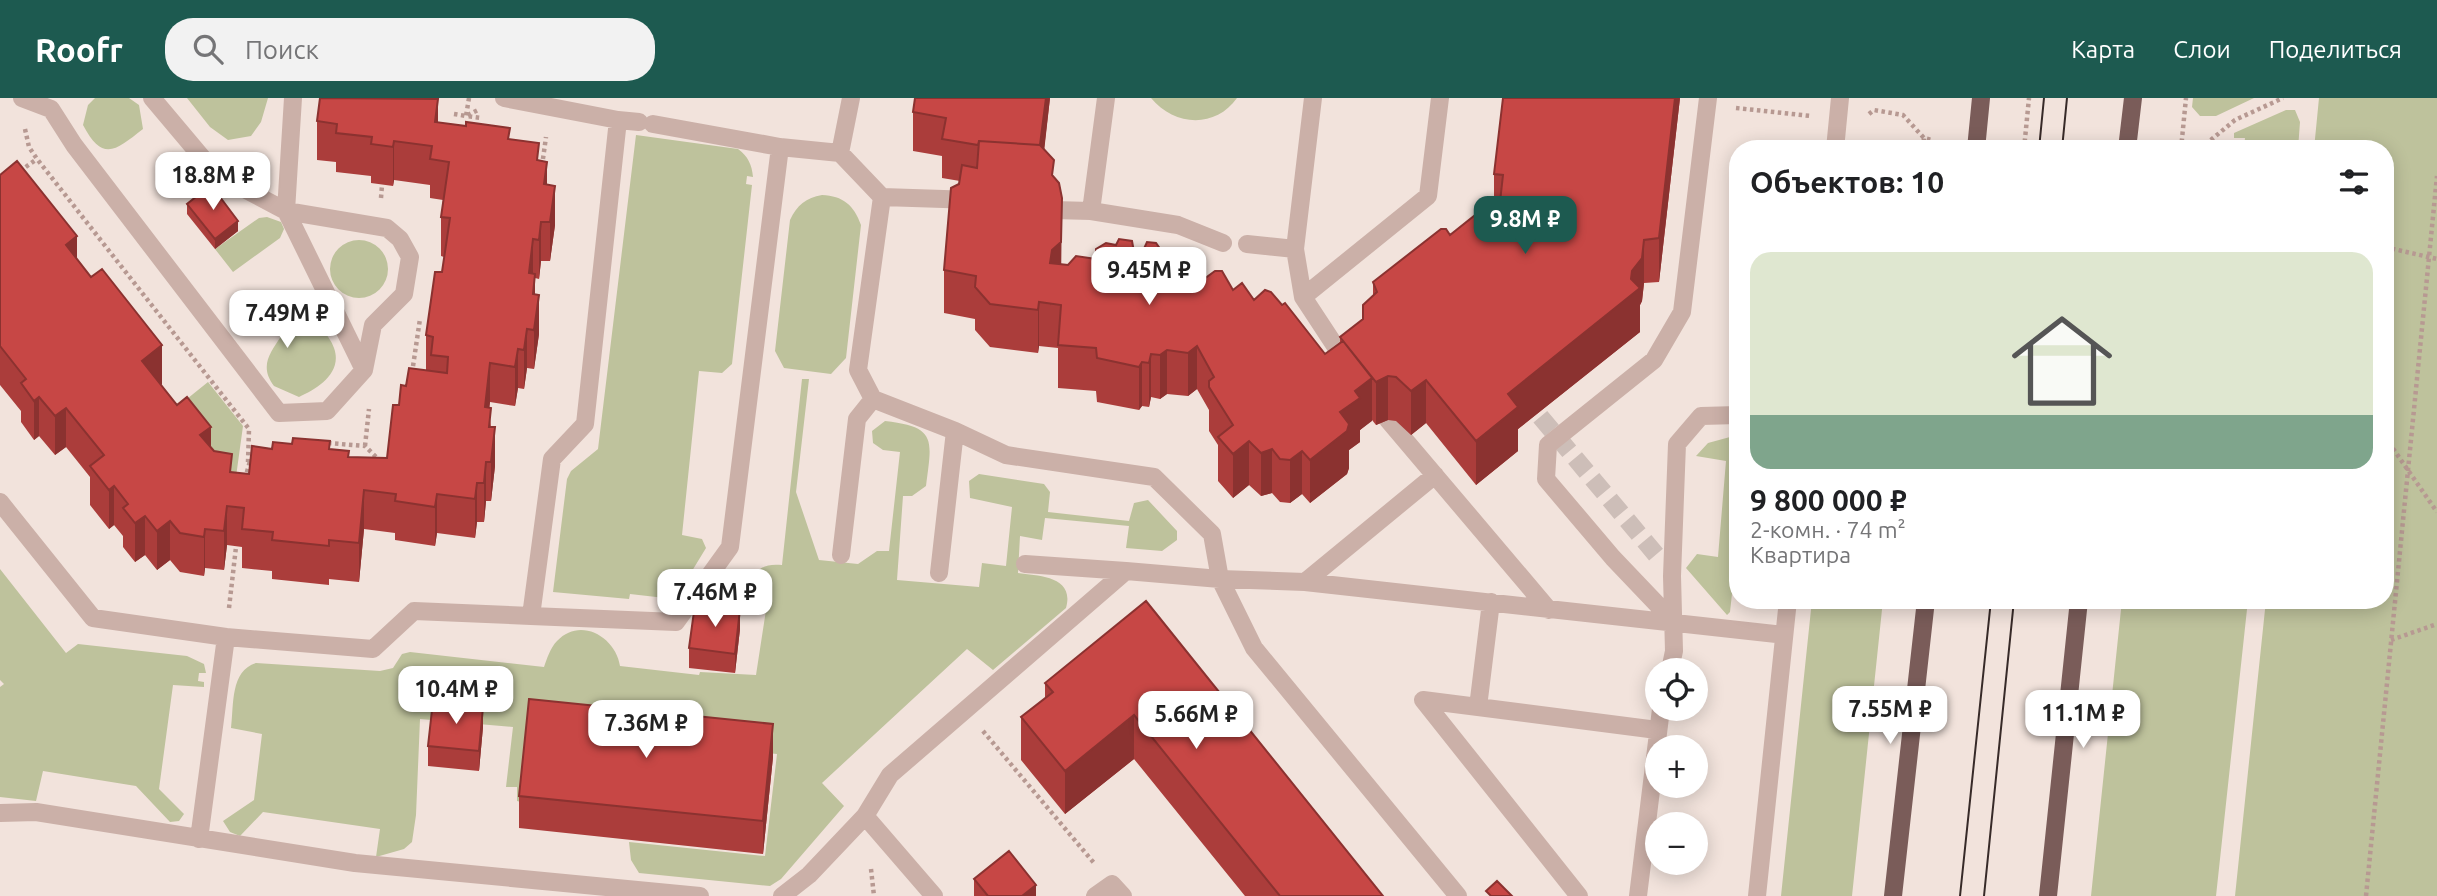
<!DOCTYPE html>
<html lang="ru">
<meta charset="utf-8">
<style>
body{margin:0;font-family:Ubuntu,sans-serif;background:#f2f2f2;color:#202124;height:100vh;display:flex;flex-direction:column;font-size:26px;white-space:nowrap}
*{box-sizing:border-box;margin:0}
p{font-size:23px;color:#757577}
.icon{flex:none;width:38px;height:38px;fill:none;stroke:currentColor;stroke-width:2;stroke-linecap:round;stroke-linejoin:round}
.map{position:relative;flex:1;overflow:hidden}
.details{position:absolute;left:1729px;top:42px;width:665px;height:469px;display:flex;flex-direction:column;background:#fff;border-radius:28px;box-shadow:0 4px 18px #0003}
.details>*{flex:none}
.tools{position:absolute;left:1645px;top:560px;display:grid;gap:14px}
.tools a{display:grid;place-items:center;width:63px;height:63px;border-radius:50%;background:#fff;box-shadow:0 4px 18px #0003;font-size:35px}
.price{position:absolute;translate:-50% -60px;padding:0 16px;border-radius:14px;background:#fff;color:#222;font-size:23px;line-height:46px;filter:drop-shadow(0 2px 4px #0008)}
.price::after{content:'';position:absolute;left:50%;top:42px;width:21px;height:16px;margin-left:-10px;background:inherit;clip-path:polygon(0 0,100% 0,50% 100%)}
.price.active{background:#1d5a50;color:#fff}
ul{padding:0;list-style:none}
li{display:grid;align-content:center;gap:14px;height:371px;padding:0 21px}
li+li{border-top:2px solid #e0e0e0}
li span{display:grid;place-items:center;height:217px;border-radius:21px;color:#555}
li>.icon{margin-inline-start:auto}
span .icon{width:126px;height:126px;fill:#fffc;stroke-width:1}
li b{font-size:30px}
h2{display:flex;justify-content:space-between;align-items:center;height:84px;padding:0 21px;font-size:30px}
header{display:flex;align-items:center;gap:42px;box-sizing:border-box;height:98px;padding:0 35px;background:#1d5a50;color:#fff}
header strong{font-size:33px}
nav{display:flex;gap:38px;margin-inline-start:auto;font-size:24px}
.search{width:490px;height:63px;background:#f2f2f2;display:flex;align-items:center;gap:18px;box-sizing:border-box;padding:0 24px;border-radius:28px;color:#757577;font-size:26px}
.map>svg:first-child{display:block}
.green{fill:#bec29c}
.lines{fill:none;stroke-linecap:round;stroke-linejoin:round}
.minor-tunnel{stroke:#cdbeb8;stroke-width:18;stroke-dasharray:18 9;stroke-linecap:butt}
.path{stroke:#b79992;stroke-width:4.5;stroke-dasharray:3.5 3.5;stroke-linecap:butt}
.minor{stroke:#cbb0a8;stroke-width:18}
.major{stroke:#7a5c59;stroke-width:18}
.tram{stroke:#372a28;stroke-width:2}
.wall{fill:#ab3d3b}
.shaded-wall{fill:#8b3230}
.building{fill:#c74745;stroke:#8b3230;stroke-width:2}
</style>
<header>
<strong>Roofr</strong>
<div class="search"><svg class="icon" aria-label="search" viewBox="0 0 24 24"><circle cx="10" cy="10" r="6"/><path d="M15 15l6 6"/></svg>Поиск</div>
<nav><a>Карта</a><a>Слои</a><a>Поделиться</a></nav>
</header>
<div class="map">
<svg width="2437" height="798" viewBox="0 0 2437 798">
<rect width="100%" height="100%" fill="#f2e3dc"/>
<path class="green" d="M95 0H129L139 7 143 31C116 52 103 65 83 27L88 7Z
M187 0H268L261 24 251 38 228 42 210 29Z
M1151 0H1237C1215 31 1174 28 1151 0Z
M2193 0H2254L2216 18H2200L2192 9Z
M2319 0H2437V798H2235L2266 502H2385V51H2314Z
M2286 12H2295L2300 24 2298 51H2244L2245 40H2234V35Z
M636 37 738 51C748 58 752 67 753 79L747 78 746 86 752 87 732 266 722 275 699 273 682 437 702 441 706 450 681 491 673 496 665 500 630 496 629 501 553 494 567 381 571 373 598 351Z
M822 97C843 98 854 107 861 127L846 260 831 276 784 270 775 253 790 122C797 107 806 100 822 97Z
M267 119 281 124 284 131 280 140 233 174 215 151 259 120Z
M330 171a29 29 0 1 1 58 0a29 29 0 1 1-58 0Z
M293 208 305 210C313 222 330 237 334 250 343 275 317 291 299 299L274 288C259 268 270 255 282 237L269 220Z
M802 281H809L796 394 819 462 858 466 877 453H889L900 354 883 352 873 345 872 333 885 323C937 329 932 341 926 388L912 398H903L897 482 979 489 982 465 1006 468 1012 409 970 400 969 383 979 376 1044 386 1050 394 1048 414 1129 423 1134 405 1148 402 1177 433V442L1162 453 1126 450 1129 428 1045 420 1042 442 1020 438 1018 475C1039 478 1075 478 1066 510L993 572 967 551 822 685 844 708 781 781 770 788 639 775 631 762 629 744 765 758 777 656 528 632 521 704 517 703V689H506L513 629 420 621 416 717 412 744 404 751 376 759 380 731 263 714 240 738 230 734 223 723 254 702 262 636 231 630C234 607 230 573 256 565L380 573 393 570 402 556 410 554 544 569C547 561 550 550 557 543 580 518 616 539 620 568L699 577 700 574 756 577 766 512 753 502 749 489C754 471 764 465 782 467Z
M208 284 243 328 235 386 167 317Z
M1730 339 1738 340V441L1730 514 1727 517 1686 470 1697 456 1718 459 1726 363 1696 358 1708 345Z
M0 471 66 555 78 546 187 558 204 566 206 575H199L198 583 204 584V589L173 587 159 691 184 716 179 723 170 724 136 688 43 673 36 703 0 699V589L4 586 0 582Z
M1812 502H1883L1852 798H1781Z
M2122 502H2248L2216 798H2091Z"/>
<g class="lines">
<path class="minor-tunnel" d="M1523 298 1658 459"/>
<path class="path" d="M469 0 466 18 482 20
M1736 10 1811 18
M454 16 466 18 478 12
M1869 16 1874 12 1903 17 1924 40 1932 42
M25 31 29 49 37 61 249 331 248 364
M1923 51 1924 40
M2024 51 2029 0
M2181 51 2186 0
M2200 51 2235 22 2283 0
M542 68 546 39
M20 73 37 61
M381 100 382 87
M2385 149 2437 161
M412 275 420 221
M2385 339 2437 414
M328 345 365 348 379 362
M365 348 369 311
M245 381 250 363
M229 510 236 449
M2391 542 2437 526
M983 633 1094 765
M871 771 874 798
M2366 798 2437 78"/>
<path class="minor" d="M22 0 51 11 74 47 279 315 327 313 364 272 373 227 404 196 410 159 400 141 387 130 286 113 364 272
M152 0 216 76 286 113 293 0
M1106 0 1091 113 1178 127 1223 145
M618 22 639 24
M653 26 780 49 840 55 882 99 858 272 873 301 955 333 1006 357 1154 379 1212 436 1220 481 1305 484 1784 537
M1835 51 1840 0
M840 55 851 0
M882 99 974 102
M1053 112 1091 113
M1247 146 1295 151
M1303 199 1295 151 1313 0
M1347 266 1303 199 1428 98 1440 0
M1388 322 1549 512
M0 404 93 520 226 539
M841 457 857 321 873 301
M1025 466 1126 473
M939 475 955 333
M1305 484 1435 377
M1491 504 1478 609 1423 602 1579 798
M531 518 676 524 730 449 780 49
M1674 524 1613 460 1546 381 1548 347 1654 262 1682 214 1708 0
M1670 572 1674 553 1672 478 1677 346 1701 318 1738 317
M1478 609 1657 632
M0 715 36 714 355 765 700 798
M199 741 226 539 373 551 414 513 531 518 552 361 585 326 618 22 504 0
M782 798 809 777 865 718
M934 798 865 718 890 677 1126 473 1220 481 1254 550 1458 798
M1095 798 1112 786 1123 798
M1638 798 1661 611
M1757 798 1788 502"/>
<path class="major" d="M1976 51 1981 0
M2127 51 2133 0
M1893 798 1926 502
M2048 798 2079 502"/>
<path class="tram" d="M2039 51 2044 0
M2062 51 2067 0
M1960 798 1991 502
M1984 798 2014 502"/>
</g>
<path class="wall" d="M1050 0 1044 51 1054 80 1061 166 1068 167 1134 154 1142 155 1161 152 1178 169 1204 181 1233 192 1254 202 1282 207 1325 256 1340 244V239L1363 221 1373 198V184L1450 137 1494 108V76L1680 0 1659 184 1644 185 1642 203 1640 207V234L1518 331V353L1476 387 1426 325 1411 337 1396 323 1388 322 1376 327 1372 322 1360 332V344L1349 352V370L1347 376 1310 405 1302 396 1290 405 1280 404 1272 395 1261 398 1249 387 1233 400 1218 383V347L1209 333V312L1197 291 1188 298 1167 296 1160 301 1151 299 1149 309 1142 308 1139 312 1097 304 1096 293 1058 290V250L1039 248 1038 255 990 249 975 232V221L944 215V172L960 83 942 80V58L913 53V14Z
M317 23 438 24 510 41 539 63 547 86 555 127 550 163H541L539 181 535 180V197L539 236 534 271 527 270 524 291 518 290 515 308 490 304 489 310 495 368 491 403H486L484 424H477L475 440 437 435 435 448 395 442V435L364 431 359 484 329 481V487L272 481V473L242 470V449L227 447 224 472 205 470 204 478 180 474 170 462 157 472 145 457 135 464 123 449V438L114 427 109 431 90 407V379L66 349 55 357 39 338 34 342 21 324V313L0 287V77L77 161 162 286 161 287 211 349 232 374 249 376 272 351H330L349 359 387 360 399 307 406 288 426 272V237L442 174 444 159 441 158V119L443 102 430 100V87L394 82 393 88 371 85V78L336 74V64L317 62Z
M187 106 238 133 215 151 187 116Z
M1146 503 1383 798H1245L1134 661 1065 716 1021 662V619L1045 600V585Z
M740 531 735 575 689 570V550Z
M483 629 479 673 428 668V648Z
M773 659 763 756 519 730V698Z
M974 781 1036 798H974Z"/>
<path class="shaded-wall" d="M1046 0H1050L1040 90V51Z
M1675 0H1680L1659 184V140Z
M438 1V39L435 63V24Z
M394 43V82L393 88V49Z
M547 64V103L544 125V86Z
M555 88V127L550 163V124Z
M1062 100 1061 187 1052 195 1050 208V165Z
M238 123V133L215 151V141Z
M541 124V163L539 181V142Z
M77 138V177L66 147Z
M533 141V180L529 175Z
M1644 142V185L1642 203 1640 207V234L1518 331V353L1476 387V343L1508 296 1631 181 1632 173Z
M535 176V215L533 235V196Z
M539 197V236L534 271V232Z
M1039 204V248L1038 255V212Z
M527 231V270L524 291V252Z
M162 247V286L142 302V263Z
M1197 248V291L1188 298V255Z
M518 251V290L515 308V269Z
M1167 252V296L1160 301V257Z
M1151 256V299L1149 309V265Z
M1142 264V308L1139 312V269Z
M490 265V304L485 348V309Z
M1388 278V322L1376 327V284Z
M1372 280V323L1360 332V344L1349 352V370L1347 376 1310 405V362L1355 293Z
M1426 282V325L1411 337V293Z
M39 299V338L34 342V303Z
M66 310V349L55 357V318Z
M211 329V367L200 337Z
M495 329V368L491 403V364Z
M1249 343V387L1233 400V356Z
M1272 351V395L1261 398V355Z
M1302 353V396L1290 405V362Z
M486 364V403L484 424V385Z
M477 385V424L475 440V401Z
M114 388V427L109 431V392Z
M364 392V431L359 484V445Z
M437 396V435L435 448V409Z
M227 408V447L224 472V433Z
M145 418V457L135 464V425Z
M170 423V462L157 472V433Z
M205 431V470L204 478V439Z
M740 511V531L735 575V556Z
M483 609V629L479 673V653Z
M1134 617V661L1065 716V673Z
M773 626V659L763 756V723Z
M1036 787V798H1022Z"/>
<path class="building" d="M320 0 438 1 435 24 466 28V24L510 30 508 41 539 45 537 62 547 64 544 86 555 88 550 124H541L539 142 533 141 529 175 535 176 533 196 539 197 534 232 527 231 524 252 518 251 515 269 490 265 485 309 491 310 489 329H495L491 364H486L484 385H477L475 401 437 396 435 409 395 403 396 396 364 392 359 445 329 442V448L272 442 273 434 242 431 244 410 227 408 224 433 205 431 204 439 180 435 170 423 157 433 145 418 135 425 123 410 128 406 114 388 109 392 90 368 104 357 66 310 55 318 39 299 34 303 21 285 26 281 0 248V77L17 63 77 138 66 147 91 179 102 171 162 247 142 263 177 307 187 299 211 329 200 337 214 353 232 356 230 374 249 376 252 348 272 351 273 344 292 346 293 340 330 343 329 351 349 353 348 359 387 360 393 307H399L401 287 406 288 409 270 447 275 448 259 431 257 433 239 426 237 435 174H442L450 120 441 119 449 64 430 61 432 48 394 43 393 49 371 46 372 39 336 35 337 26 317 23Z
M915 0H1046L1040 47 979 43 978 47 942 41 946 20 913 14Z
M1503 0H1675L1659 140 1644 142 1642 160 1632 173 1631 181 1640 190 1508 296 1518 309 1476 343 1426 282 1411 293 1396 279 1388 278 1376 284 1340 239 1363 221V207L1377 194 1373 184 1441 131H1446L1450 137 1484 110 1487 114 1500 104 1503 77 1494 76Z
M979 43 1040 47 1054 62 1052 77 1059 85 1062 100 1061 144 1052 152 1050 165 1068 167 1076 158 1096 161V151L1106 145 1116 147 1119 141 1132 143 1134 154 1142 155 1147 144 1156 145 1161 152H1170L1178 160V169L1197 172 1204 181 1215 173H1222L1233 192 1242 185 1254 202 1265 192 1271 194 1282 207 1285 205 1325 256 1343 243 1372 280 1355 293 1360 300 1340 314 1349 326 1347 333 1310 362 1302 353 1290 362 1280 361 1272 351 1261 355 1249 343 1233 356 1218 339 1233 327 1209 289V283L1214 279 1197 248 1188 255 1167 252 1160 257 1151 256 1149 265 1142 264 1139 269 1097 260 1096 250 1058 247 1061 207 1039 204 1038 212 990 206 975 189 976 178 944 172 951 90 959 86 962 67 977 70Z
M211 87 238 123 215 141 187 106Z
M1146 503 1383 798H1280L1134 617 1065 673 1021 619 1053 594 1045 585Z
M695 506 740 511 735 556 689 550Z
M529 601 773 626 763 723 519 698Z
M433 603 483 609 479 653 428 648Z
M1009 753 1036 787 1022 798H988L974 781Z
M1497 783 1512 798H1491L1486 793Z"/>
</svg>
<div class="tools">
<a><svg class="icon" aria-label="locate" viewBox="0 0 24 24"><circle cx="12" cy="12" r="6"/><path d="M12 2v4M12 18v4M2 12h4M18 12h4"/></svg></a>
<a>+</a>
<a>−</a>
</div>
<b class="price" style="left:213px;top:114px">18.8M ₽</b>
<b class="price active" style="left:1525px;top:158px">9.8M ₽</b>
<b class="price" style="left:1149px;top:209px">9.45M ₽</b>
<b class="price" style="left:287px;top:252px">7.49M ₽</b>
<b class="price" style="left:715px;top:531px">7.46M ₽</b>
<b class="price" style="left:456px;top:628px">10.4M ₽</b>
<b class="price" style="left:1890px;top:648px">7.55M ₽</b>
<b class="price" style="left:2083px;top:652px">11.1M ₽</b>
<b class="price" style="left:1196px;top:653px">5.66M ₽</b>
<b class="price" style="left:646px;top:662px">7.36M ₽</b>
<section class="details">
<h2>Объектов: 10<svg class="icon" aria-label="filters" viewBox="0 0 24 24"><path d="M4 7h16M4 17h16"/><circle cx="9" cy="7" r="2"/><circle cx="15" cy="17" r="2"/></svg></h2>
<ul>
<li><span style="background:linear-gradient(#dfe7d0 75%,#7fa58c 0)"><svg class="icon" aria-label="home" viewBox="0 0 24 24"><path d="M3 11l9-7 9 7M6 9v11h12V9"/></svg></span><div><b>9 800 000 ₽</b><p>2-комн. · 74 m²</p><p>Квартира</p></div></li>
</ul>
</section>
</div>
